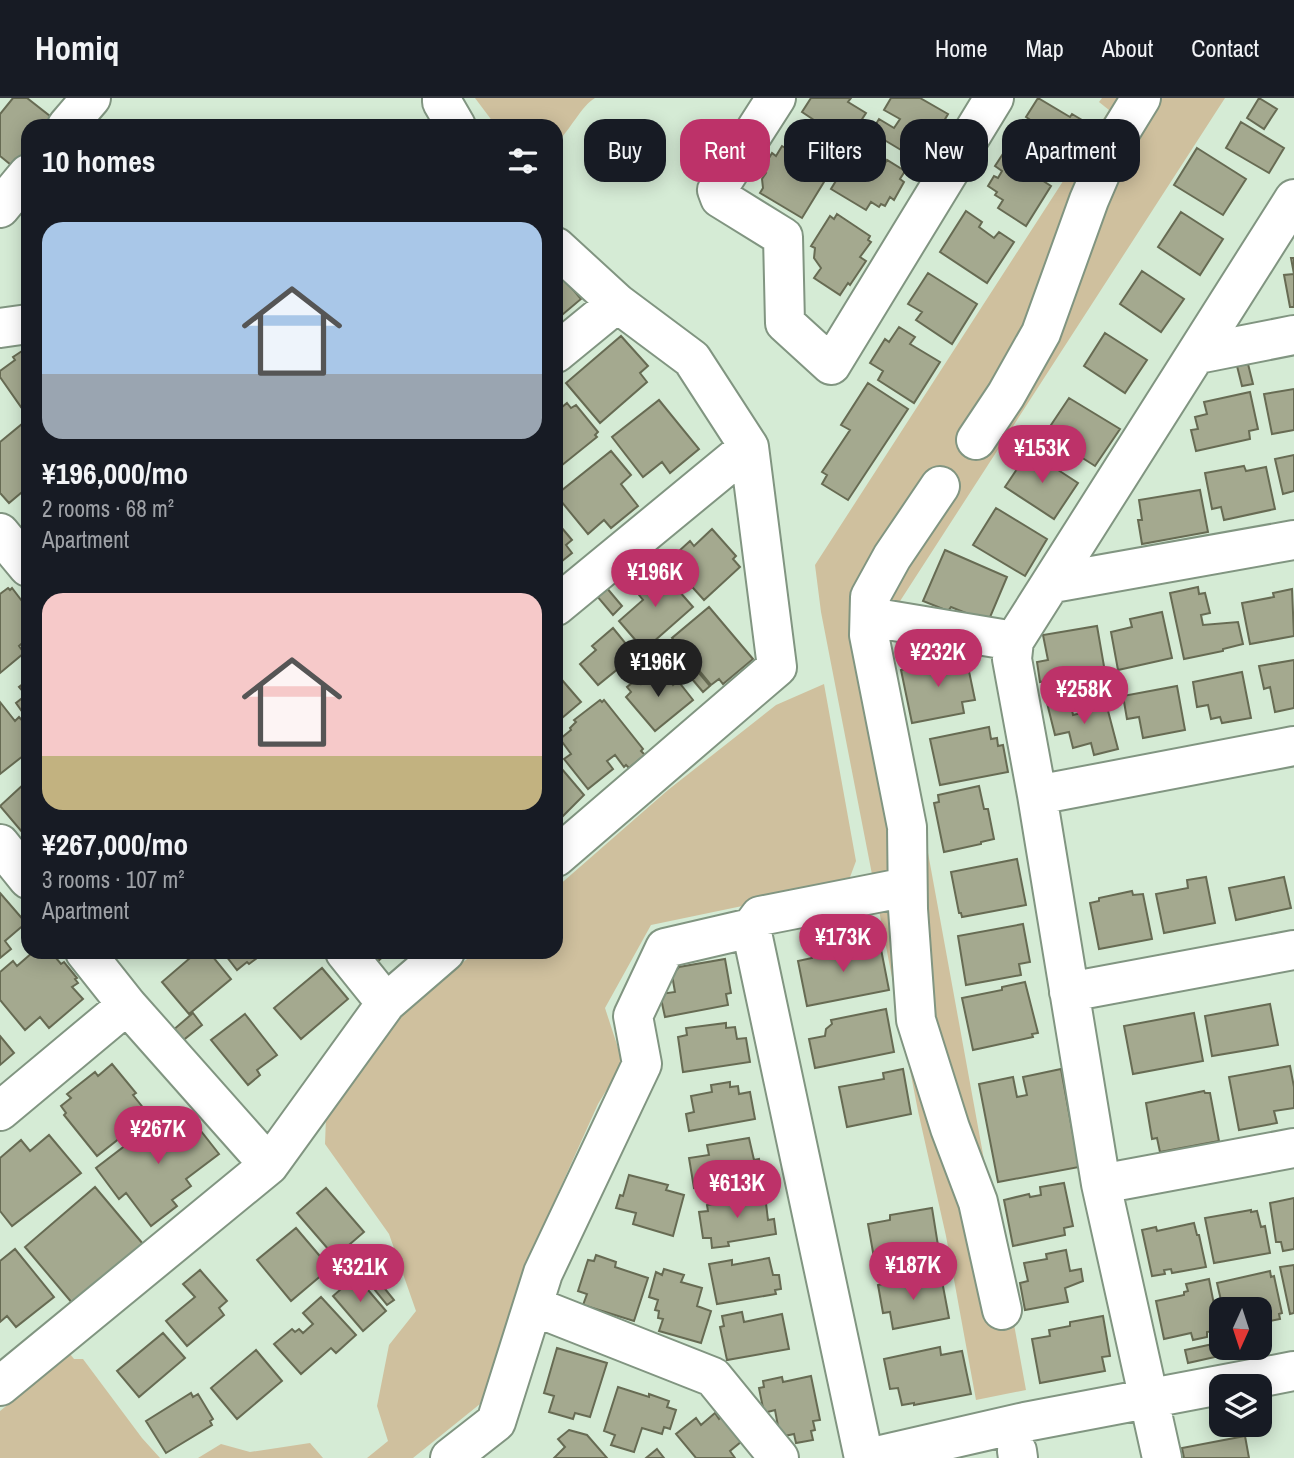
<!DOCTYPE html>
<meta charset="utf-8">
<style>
body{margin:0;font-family:"Archivo Narrow",sans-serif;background:#20242c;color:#f1f3f6;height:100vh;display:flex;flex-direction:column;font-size:26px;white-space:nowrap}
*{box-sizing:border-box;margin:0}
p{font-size:23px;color:#9ea1a6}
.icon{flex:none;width:38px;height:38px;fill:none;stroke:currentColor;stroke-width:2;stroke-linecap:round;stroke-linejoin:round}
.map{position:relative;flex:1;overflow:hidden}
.details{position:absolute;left:21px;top:21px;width:542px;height:840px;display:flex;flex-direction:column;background:#171b24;border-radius:21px;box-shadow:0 4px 18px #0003}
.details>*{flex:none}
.banner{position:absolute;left:584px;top:21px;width:604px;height:63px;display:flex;gap:14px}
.needle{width:46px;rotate:183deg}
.buttons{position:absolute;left:1209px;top:1199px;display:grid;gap:14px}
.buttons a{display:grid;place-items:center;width:63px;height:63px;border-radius:14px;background:#171b24;box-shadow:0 4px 18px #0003;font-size:35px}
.price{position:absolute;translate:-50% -60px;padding:0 16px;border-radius:24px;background:#bd3269;color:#fff;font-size:23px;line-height:46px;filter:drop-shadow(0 2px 4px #0008)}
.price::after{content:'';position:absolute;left:50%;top:42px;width:21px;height:16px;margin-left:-10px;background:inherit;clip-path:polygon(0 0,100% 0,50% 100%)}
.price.on{background:#222;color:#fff}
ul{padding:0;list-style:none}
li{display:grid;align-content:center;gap:14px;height:371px;padding:0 21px}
li span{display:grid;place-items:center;height:217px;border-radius:21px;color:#555}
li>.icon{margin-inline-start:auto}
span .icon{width:126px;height:126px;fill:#fffc;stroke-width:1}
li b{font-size:30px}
h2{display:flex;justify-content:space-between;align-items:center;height:84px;padding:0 21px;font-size:30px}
.pill{padding:0 24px;border-radius:21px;background:#171b24;box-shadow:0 4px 18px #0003;font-size:24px;line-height:63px}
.pill.on{background:#bd3269;color:#fff}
header{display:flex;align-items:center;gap:42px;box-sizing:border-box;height:98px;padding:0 35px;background:#171b24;border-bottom:2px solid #363941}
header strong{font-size:33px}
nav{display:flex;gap:38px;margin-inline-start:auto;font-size:24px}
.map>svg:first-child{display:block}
.green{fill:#cfc09e}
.building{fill:#a4a98f;stroke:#676b53;stroke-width:2}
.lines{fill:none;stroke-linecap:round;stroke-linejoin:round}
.minor-casing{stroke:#819581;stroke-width:42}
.minor{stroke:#fff;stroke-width:38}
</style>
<header>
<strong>Homiq</strong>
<nav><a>Home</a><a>Map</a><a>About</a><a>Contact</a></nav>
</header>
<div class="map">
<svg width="1294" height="1360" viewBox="0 0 1294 1360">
<rect width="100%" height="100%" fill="#d5ebd5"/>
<path class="green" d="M475 0H595C581 8 570 33 557 44L556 28H496Z
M1102 0H1225L882 531 916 689 1026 1292 976 1302 946 1138 918 1013 821 514 815 467 1109 12 1099 4Z
M824 586 856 763 846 790 771 802 651 827 605 910 623 965 598 1006 535 1146 480 1306 413 1360H367L388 1343 377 1308 389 1247 416 1213 389 1136 325 1046 326 1019 396 917 476 854H556L557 789 668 692 776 607Z
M70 1256 74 1261H83L142 1340 160 1360H0V1313Z
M310 1345 323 1360H198L221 1346 250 1354Z"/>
<path class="building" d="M13 0H27L55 22 50 28H28V56L16 71 0 58V16Z
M811 0H851L848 4 866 15 842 52 817 35 819 33 814 30 817 24 802 14Z
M891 0H920L948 16 926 54 912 45 906 55 871 34 879 21 894 30 900 21 884 12Z
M1038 0 1070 19 1072 16 1092 28 1064 71 1032 50 1039 39 1024 30 1029 21 1026 19Z
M1259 0 1277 11 1264 31 1247 20Z
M1241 24 1284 50 1269 75 1226 50Z
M782 48 792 54 790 56 827 79 802 120 760 95 763 90 762 81 766 75 762 72 772 55 776 58Z
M1008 48 1024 58 1022 61 1038 71 1034 77 1051 88 1026 128 998 110 1003 102 995 97 997 94 988 88 994 78 998 80 1002 73 995 68Z
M856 50 884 67 887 62 905 73 900 81 904 84 894 102 890 99 885 108 881 106 879 109 871 104 866 112 831 91Z
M1197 50 1246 81 1223 117 1174 87Z
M966 113 982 124 979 129 994 140 999 134 1014 144 987 185 940 154Z
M1181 114 1223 141 1200 177 1158 149Z
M837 116 870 138 868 142 871 144 860 159 866 163 850 187 848 185 840 197 814 180 821 170 814 160 815 150 811 148 830 118 834 121Z
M1291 160H1294V209H1290L1284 177 1294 176Z
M556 171 581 201 562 217 556 211Z
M1142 173 1184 201 1161 234 1120 206Z
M928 175 977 206 952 246 916 222 922 214 908 206Z
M899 229 915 239 910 246 940 264 914 305 878 282 883 273 870 265 885 241 889 244Z
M1105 235 1147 262 1125 295 1084 268Z
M621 238 648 268 640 275 647 284 600 325 566 285Z
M25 251 28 252V304L21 309 0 279V273L15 262 13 259Z
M1248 266 1253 286 1242 288 1237 268Z
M868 285 908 311 848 402 822 386 827 377 822 374 850 332 841 327Z
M1294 291V332L1272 336 1264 296Z
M1250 294 1258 331 1249 333 1250 341 1196 353 1191 332 1198 331 1195 319 1207 316 1204 304Z
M1069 300 1120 331 1095 368 1045 336Z
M659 302 699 351 670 375 662 364 643 379 612 339Z
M567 305 571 310 576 307 598 334 595 337 597 339 556 372V314Z
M22 326 28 333V389L9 405 0 395V344Z
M611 353 631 377 621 386 638 408 611 430 604 422 588 436 556 397Z
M1029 353 1078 385 1054 421 1005 389Z
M1294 357V393L1283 396 1275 361Z
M1244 368 1246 373 1266 369 1275 411 1224 422 1221 409 1212 411 1205 375Z
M1200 392 1208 434 1142 446 1138 422H1142L1139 402Z
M996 410 1047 441 1025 478 973 447Z
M556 423 572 442 566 447 572 455 556 468Z
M712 431 736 458 733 461 740 469 704 502 675 470 686 460 679 453 690 443 694 448Z
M945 452 1007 479 988 524 951 509 948 513 923 503Z
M657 468 693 509 644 552 619 523 643 502 639 497 643 494 636 485Z
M606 489 622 508 613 517 596 497Z
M1198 489 1199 496 1205 495 1210 515 1201 517 1203 527 1238 524 1243 546 1223 551V553L1184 561 1170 495Z
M8 490 10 492 12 490 28 511V540L19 548 24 555 0 575V496Z
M1292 491 1294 538 1250 546 1242 505 1274 499 1273 495Z
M709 509 753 561 723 586 719 581 711 587 672 540Z
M1162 514 1172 560 1118 572 1111 534 1132 529 1130 521Z
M1097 528 1105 574 1040 584 1037 564 1048 562 1043 537Z
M613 530 635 557 598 587 580 566 596 552 592 548Z
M678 550 710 588 703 594 671 556Z
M966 559 975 602 962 604 964 615 912 625 901 572Z
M1294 562V610L1275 614 1270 589 1264 591 1259 568Z
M660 571 673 587 678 583 693 602 655 633 626 599 631 594 627 589 637 581 641 586Z
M1242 574 1251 620 1222 625 1220 619 1211 621 1208 607 1197 609 1193 584Z
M556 575 581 604 556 625Z
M28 582V622L16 605 26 597 19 589Z
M1177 588 1185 632 1143 640 1139 619 1127 621 1123 598Z
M1069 599 1073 617 1107 609 1118 651 1094 657 1091 645 1073 650 1069 634 1055 637 1047 605Z
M600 602 602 604 604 602 643 651 641 653 645 657 629 670 626 667 624 669 615 657 607 663 613 671 588 691 564 661 571 656 560 641 571 632 570 630 576 624 574 622Z
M0 604 15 623 19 619 28 629V654L0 676Z
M989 629 991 641 997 640 998 648 1003 647 1008 674 940 687 930 641Z
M556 664 584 697 557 724 556 723Z
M24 686 28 690V741L0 708Z
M979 688 984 711H988L994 741 981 744V746L944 754 934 705 939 704 938 697Z
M1017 761 1026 807 962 819 961 815H959L951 774Z
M1206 779 1215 825 1164 835 1156 796 1188 790 1187 782Z
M1284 779 1291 810 1236 822 1229 790Z
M1132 793 1133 797 1143 796 1152 841 1099 851 1090 805 1099 803V800Z
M0 795 26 825 5 843 11 851 0 860Z
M1023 826 1030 864 1019 866 1021 877 966 887 958 838Z
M845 846 847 853 880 846 889 892 807 908 798 863 812 860 811 853Z
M33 854H51L61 866 64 864 77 880 75 881 78 885 72 889 83 901 49 930 40 919 25 932 0 902V874L13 863 17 868Z
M197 854H209L231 881 189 916 162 884Z
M223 854H265L249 866 247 864 237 872Z
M369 854H388L377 864Z
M725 861 731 895 726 896 728 907 665 919 660 896 675 894 672 877 679 869Z
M322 870 348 901 301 941 274 910Z
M1025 884 1038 935 1032 936 1033 939 973 952 962 900 1002 892V889Z
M1270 906 1278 947 1212 958 1205 918Z
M886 911 894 954 815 970 809 941 825 938 826 931 832 926 831 922Z
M193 915 202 927 181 944 172 933Z
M1194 915 1203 963 1133 976 1124 928Z
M245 916 277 957 257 972 260 977 248 987 211 942Z
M726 925V930L735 929 737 941 746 940 750 964 683 974 678 939 687 937 686 930Z
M0 938 14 955 0 967Z
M112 966 136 995 133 997 149 1017 97 1058 64 1017 66 1015 61 1008 71 1000 67 996 95 974 98 978Z
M1290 968 1294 989V1010L1274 1013 1277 1025 1239 1032 1229 979Z
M903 971 911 1016 847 1029 839 989 884 981 883 975Z
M1061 971 1079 1069 998 1084 979 986 1013 979 1017 999 1027 997 1023 979Z
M730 984V989L738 988 739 996 750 994 755 1021 689 1033 686 1016 694 1014 691 998 712 994 711 987Z
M1204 993 1205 995H1210L1219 1043 1160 1054 1157 1040 1152 1041 1146 1005Z
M169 1014 183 1031 193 1023 219 1056 186 1081 191 1088 172 1102 177 1108 151 1128 126 1095 119 1101 96 1070Z
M49 1037 81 1075 12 1128 0 1113V1060L21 1042 30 1053Z
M749 1040 754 1062 759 1061 762 1077 694 1090 689 1060 709 1057 707 1047Z
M629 1077 668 1087 666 1092 684 1097 673 1138 633 1126 636 1115 616 1110 620 1097 623 1098Z
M1064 1085 1073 1128 1064 1130 1065 1137 1013 1148 1004 1102 1029 1096 1030 1099 1041 1097 1040 1089Z
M95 1089 143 1146 73 1206 25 1149Z
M326 1090 364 1134 335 1159 297 1115Z
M747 1095 748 1100 765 1097 768 1122 774 1121 776 1136 728 1144 729 1148 712 1150 711 1140H703L699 1114 708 1113 707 1107 730 1104V1098Z
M1294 1100V1151L1283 1153 1281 1144H1276L1270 1105Z
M932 1110 940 1160 876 1171 868 1126 890 1122V1117Z
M1251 1112V1114L1257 1113 1261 1129 1265 1128 1270 1155 1214 1165 1205 1120Z
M1194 1125 1197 1137H1199L1206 1169 1172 1175 1171 1171 1164 1172 1165 1176 1152 1178 1142 1132 1156 1129 1157 1133Z
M296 1130 330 1170 291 1203 257 1162Z
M15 1151 54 1199 16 1229 7 1218 0 1224V1163Z
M1066 1152 1070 1173 1081 1171 1083 1183 1065 1190 1068 1204 1025 1212 1020 1185 1028 1183 1024 1165 1047 1161 1046 1156Z
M596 1157 616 1164 615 1169 648 1180 634 1223 583 1207 587 1196 578 1193 588 1162 594 1163Z
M769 1160 773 1177H779L781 1191 775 1192 776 1196 717 1206 709 1166 732 1162V1167Z
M1294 1167V1215L1290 1216 1280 1169Z
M664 1171 684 1177 681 1184 702 1190 697 1208 711 1213 701 1245 659 1233 663 1221 658 1220 659 1213 655 1212 658 1202 649 1199 656 1174 662 1177Z
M200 1172 227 1203 219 1210 224 1217 187 1248 166 1223 195 1199 183 1186Z
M1270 1173 1271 1179 1274 1178 1282 1215 1279 1216 1280 1221 1260 1225V1211H1223L1217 1185Z
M356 1178 386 1213 363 1233 333 1198Z
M922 1178 923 1187 942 1183 949 1220 893 1231 890 1214 883 1215 878 1187Z
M1209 1181 1219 1232 1207 1234V1239L1193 1242 1191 1235 1164 1241 1156 1203 1184 1197V1194L1188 1193 1186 1186Z
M381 1186 394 1202 387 1207 374 1191Z
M321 1199 356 1237 336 1255 331 1250 301 1276 274 1246 292 1231 295 1234 299 1231 303 1235 313 1226 303 1215Z
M742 1214 744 1224 782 1216 789 1251 727 1262 720 1229 724 1228 722 1218Z
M1103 1218 1110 1258 1102 1259 1105 1273 1040 1285 1032 1241 1050 1238 1049 1232 1070 1228V1224Z
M163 1235 185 1260 139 1299 117 1273Z
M1213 1246 1215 1259 1188 1265 1185 1252Z
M940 1249 941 1257 962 1253 971 1296 914 1307V1305L902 1307 898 1290 890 1291 884 1261Z
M557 1250 607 1265 590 1319 575 1315 573 1321 549 1314 554 1298 544 1295Z
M256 1252 282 1283 237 1321 211 1290Z
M811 1278 820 1322 813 1323 815 1332 811 1333 813 1342 796 1345 794 1336 780 1339 775 1312 764 1315 759 1290 764 1289 763 1283 782 1279 783 1284Z
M618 1289 649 1299V1296L669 1303 667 1309 676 1312 670 1331 664 1329 662 1336 642 1330 634 1354 611 1347 615 1337 604 1333Z
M191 1295 193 1299 198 1296 213 1321 210 1323 212 1327 166 1355 146 1323Z
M715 1315 719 1321 722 1318 742 1343 730 1353 735 1360H696L676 1336 696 1320 701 1327Z
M569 1332 587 1337 607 1360H554L565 1349 558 1341Z
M1245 1338 1249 1360H1184L1182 1350Z
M657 1351 664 1360H646Z"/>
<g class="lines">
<g class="minor-casing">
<path id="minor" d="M442 0V4L456 28
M776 0 717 92 720 100 783 139 785 225 831 267 994 0
M67 28 91 0
M0 110 28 76
M556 149 617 205 692 261 749 349 777 569 556 759
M0 230 28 226
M556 255 617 205
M1198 256 1294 237
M976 342 1006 297 1041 235 1089 102 1114 44 1141 0
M940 388 892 459 870 499 869 537 907 729 908 811 916 922 950 1030 978 1104 1002 1212
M0 435 28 469
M1053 485 1294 442
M556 508 749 349
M870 519 1014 543
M1037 697 1294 648
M0 746 28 781
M751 830 760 818 907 789
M85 854 127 907 269 1067
M345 854 386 905
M1069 894 1294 852
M0 1013 127 907
M1101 1086 1294 1050
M533 1208 713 1279 779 1360
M0 1288 269 1067 386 905 445 854
M1017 1353 1018 1360
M450 1360 496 1324 543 1175 642 966 633 918 665 850 751 830 864 1360
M868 1360 1025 1324 1294 1273
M1162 1360 1101 1086 1037 697 1012 561 1014 543 1294 101"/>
</g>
<use href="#minor" class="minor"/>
</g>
</svg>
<div class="buttons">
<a><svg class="needle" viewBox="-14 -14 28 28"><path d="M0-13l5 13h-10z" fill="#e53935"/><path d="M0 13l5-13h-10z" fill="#9ea1a6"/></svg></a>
<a><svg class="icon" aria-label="layers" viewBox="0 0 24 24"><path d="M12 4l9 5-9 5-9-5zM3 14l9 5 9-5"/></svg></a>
</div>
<b class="price" style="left:1042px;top:387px">¥153K</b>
<b class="price" style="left:655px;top:511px">¥196K</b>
<b class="price" style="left:938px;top:591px">¥232K</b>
<b class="price on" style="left:658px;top:601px">¥196K</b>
<b class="price" style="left:1084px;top:628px">¥258K</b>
<b class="price" style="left:843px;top:876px">¥173K</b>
<b class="price" style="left:158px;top:1068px">¥267K</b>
<b class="price" style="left:737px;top:1122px">¥613K</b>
<b class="price" style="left:913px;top:1204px">¥187K</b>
<b class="price" style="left:360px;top:1206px">¥321K</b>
<div class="banner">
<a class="pill">Buy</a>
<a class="pill on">Rent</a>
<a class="pill">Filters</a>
<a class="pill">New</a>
<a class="pill">Apartment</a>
</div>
<section class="details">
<h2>10 homes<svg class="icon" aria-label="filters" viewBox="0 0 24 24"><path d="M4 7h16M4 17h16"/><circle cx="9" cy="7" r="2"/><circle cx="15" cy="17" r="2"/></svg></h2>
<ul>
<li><span style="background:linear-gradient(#a9c7e8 70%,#9aa5b1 0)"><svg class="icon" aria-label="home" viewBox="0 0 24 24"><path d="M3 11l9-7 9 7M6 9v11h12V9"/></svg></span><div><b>¥196,000/mo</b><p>2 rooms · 68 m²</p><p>Apartment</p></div></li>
<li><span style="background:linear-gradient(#f6c9c9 75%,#c2b280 0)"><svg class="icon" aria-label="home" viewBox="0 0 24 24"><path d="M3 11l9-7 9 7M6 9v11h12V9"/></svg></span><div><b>¥267,000/mo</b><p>3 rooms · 107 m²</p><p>Apartment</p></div></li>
</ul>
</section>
</div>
